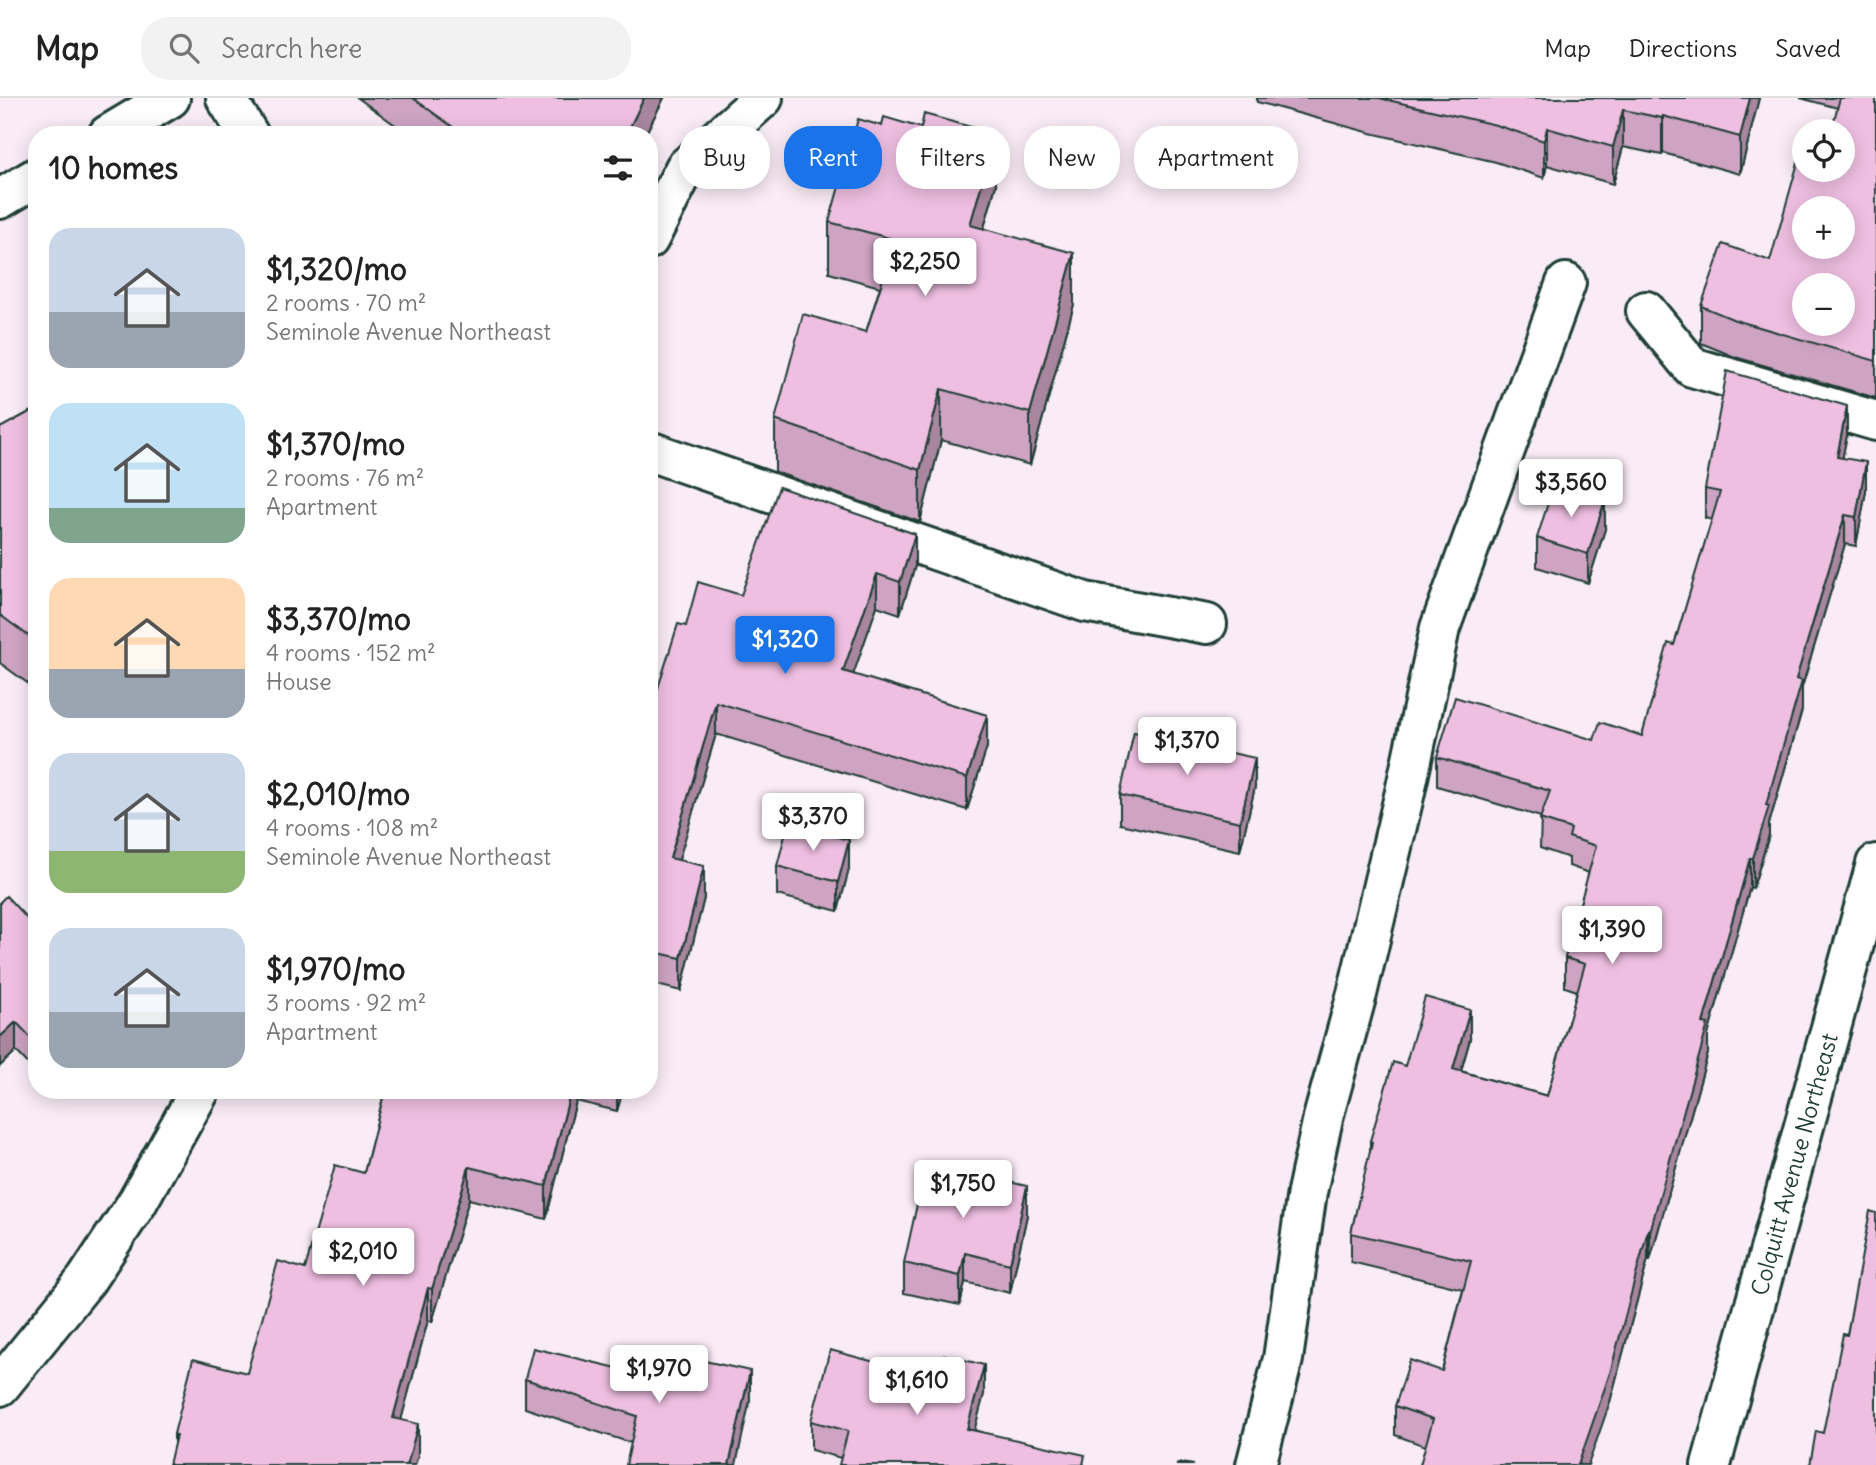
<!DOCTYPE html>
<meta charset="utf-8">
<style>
body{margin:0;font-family:Delius,sans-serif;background:#f2f2f2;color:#222;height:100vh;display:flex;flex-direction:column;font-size:26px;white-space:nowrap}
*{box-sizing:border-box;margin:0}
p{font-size:23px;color:#767676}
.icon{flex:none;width:38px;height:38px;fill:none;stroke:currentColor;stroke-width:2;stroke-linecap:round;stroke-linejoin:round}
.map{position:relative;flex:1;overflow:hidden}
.side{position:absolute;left:28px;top:28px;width:630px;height:973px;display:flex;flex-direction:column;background:#fff;border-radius:28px;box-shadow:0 4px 18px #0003}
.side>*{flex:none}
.top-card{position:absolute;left:679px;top:28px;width:665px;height:63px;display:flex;gap:14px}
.fabs{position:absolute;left:1792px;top:21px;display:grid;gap:14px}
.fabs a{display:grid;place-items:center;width:63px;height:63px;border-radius:50%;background:#fff;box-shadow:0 4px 18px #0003;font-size:35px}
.price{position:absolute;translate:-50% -60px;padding:0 16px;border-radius:7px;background:#fff;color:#222;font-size:23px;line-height:46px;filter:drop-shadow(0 2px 4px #0008)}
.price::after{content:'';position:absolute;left:50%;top:42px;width:21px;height:16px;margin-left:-10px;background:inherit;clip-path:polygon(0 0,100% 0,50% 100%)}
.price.current{background:#1a73e8;color:#fff}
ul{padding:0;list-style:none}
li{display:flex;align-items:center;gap:21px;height:175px;padding:0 21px}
li span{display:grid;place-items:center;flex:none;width:196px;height:140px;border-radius:21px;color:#555}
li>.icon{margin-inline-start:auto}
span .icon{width:84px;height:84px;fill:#fffc;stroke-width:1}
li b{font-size:30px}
h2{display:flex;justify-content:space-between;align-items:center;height:84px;padding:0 21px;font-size:30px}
.chip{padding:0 24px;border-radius:28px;background:#fff;box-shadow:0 4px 18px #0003;font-size:24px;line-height:63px}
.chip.current{background:#1a73e8;color:#fff}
header{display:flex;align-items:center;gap:42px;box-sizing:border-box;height:98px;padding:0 35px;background:#fff;border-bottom:2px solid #e0e0e0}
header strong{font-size:33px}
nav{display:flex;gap:38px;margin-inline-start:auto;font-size:24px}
.search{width:490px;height:63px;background:#f2f2f2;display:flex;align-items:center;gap:18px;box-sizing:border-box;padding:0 24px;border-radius:28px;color:#767676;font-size:26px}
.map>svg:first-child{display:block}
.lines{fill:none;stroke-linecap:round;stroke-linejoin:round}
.minor-casing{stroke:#1f3d34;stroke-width:44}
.highway-casing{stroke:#1f3d34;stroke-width:44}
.minor{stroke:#fff;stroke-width:38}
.highway{stroke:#fff;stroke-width:38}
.wall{fill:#cea4c2;stroke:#1f3d34;stroke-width:2}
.shaded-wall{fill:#a7869e;stroke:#1f3d34;stroke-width:2}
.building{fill:#efbfe2;stroke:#1f3d34;stroke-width:2;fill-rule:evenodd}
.labels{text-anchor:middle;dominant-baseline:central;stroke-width:5;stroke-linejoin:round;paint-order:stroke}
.street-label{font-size:23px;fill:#1f3d34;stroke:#fff}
</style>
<header>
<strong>Map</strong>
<div class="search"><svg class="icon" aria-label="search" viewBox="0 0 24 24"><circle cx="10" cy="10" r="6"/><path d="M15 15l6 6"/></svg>Search here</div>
<nav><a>Map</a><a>Directions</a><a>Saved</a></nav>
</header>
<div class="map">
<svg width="1876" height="1367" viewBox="0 0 1876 1367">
<rect width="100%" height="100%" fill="#faecf6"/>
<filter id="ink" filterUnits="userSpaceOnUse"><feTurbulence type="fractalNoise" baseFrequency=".0143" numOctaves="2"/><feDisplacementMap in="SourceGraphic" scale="14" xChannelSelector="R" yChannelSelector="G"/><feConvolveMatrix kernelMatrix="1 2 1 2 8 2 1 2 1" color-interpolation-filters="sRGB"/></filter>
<g filter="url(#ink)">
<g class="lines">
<g class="minor-casing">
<g id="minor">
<path d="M226 0 249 37"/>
<path d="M649 141 685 70 763 0"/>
<path d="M1646 213 1692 269 1876 323"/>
<path d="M649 353 1085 504 1207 526"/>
<path d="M0 1288 86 1182 137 1105 200 992"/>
<path d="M1256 1367 1283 1261 1307 1094 1323 1020 1357 896 1405 694 1440 530 1566 185"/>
<path id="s1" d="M1711 1367 1876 766"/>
</g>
</g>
<g class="highway-casing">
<path id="highway" d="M108 37 170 0
M0 101 37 79"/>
</g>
<use href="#minor" class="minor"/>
<use href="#highway" class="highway"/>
</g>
<path class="wall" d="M358 0H664L645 37H409Z
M1257 0H1759L1740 76 1663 55 1662 57 1623 49 1613 86 1547 67 1544 80 1496 64 1371 35 1257 4Z
M1800 0H1876V300L1735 259 1701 245V208L1770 163 1804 72H1843L1838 10Z
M996 87 984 130 1074 206 1030 367 941 342 920 424 775 374V322L866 234 880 189 829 175V124Z
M37 310V592L0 565V330Z
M1847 337 1842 360 1866 393 1856 448 1845 446 1802 589V612L1769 726V737L1753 790 1750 789 1708 937V955L1650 1162 1648 1161 1610 1304 1425 1348 1395 1337V1308L1442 1273 1463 1191 1351 1164V1135L1370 1054V1043L1405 968 1470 941 1461 973 1547 998 1577 893 1565 889V860L1589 775 1569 768V760L1540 750 1541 719 1437 688V659L1594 642 1642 638 1674 547 1712 422 1705 420V391Z
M1605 431 1588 485 1537 469V440Z
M915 468 900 516 877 508 853 576 987 649 967 712 716 636 678 762 704 800 681 893 649 885V619L686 528 741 497Z
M1255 689 1240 753 1120 726V697Z
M777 768 849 771 838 813 777 797Z
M37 831V975L16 953 0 968Z
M385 992H623L617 1013 576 1003 546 1121 469 1101 432 1224 428 1222 401 1322 418 1358 174 1348V1336L247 1275 305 1171 364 1075Z
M1027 1117 1010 1195 965 1184 960 1207 904 1195V1165Z
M525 1281 750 1302 631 1345 525 1310Z
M984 1296 974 1332 1085 1367 841 1360 811 1352V1323Z"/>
<path class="shaded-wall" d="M644 0H664L645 37H626Z
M1750 0H1759L1740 76V39Z
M1623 12V49L1613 86V49Z
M1663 18V55L1662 57V20Z
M1547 30V67L1544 80V43Z
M996 36V87L970 178V127Z
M1074 155V206L1030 367V315Z
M941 291V342L920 424V372Z
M1847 308V337L1837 388V359Z
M1866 364V393L1856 448V419Z
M1605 402V431L1588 485V456Z
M1845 417V446L1802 589V612L1769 726V737L1753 790V760L1796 581Z
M915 436V468L900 516V484Z
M877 476V508L843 606V573Z
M716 604V636L670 792V760Z
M987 617V649L967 712V680Z
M1255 660V689L1240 753V724Z
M849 742V771L838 813V784Z
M1750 760V789L1708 937V955L1650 1162V1133L1703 925Z
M704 768V800L681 893V860Z
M1470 912V941L1453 1000V971Z
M16 924V953L0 968V939Z
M571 992H576V1003L546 1121V1088Z
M617 992H623L617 1013Z
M469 1069V1101L432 1224V1191Z
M1027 1088V1117L1010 1195V1166Z
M1648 1132V1161L1610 1304 1588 1367H1578Z
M965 1155V1184L960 1207V1178Z
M428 1190V1222L393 1352V1320Z
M984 1267V1296L967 1360V1331Z
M750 1273V1302L736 1367H729Z
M418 1326V1358L415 1367H407Z"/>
<path class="building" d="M413 0H644L626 37H464Z
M1379 0H1750L1740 39 1663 18 1662 20 1623 12 1613 49 1547 30 1544 43 1496 27Z
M1840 0H1876V263L1735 222 1701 208 1723 146 1770 163 1799 61 1804 63V72H1843V33H1831ZM1804 110H1843V149H1804ZM1804 187H1843V226H1804Z
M924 16 996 36 970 127 1074 155 1030 315 941 291 920 372 775 322 803 216 866 234 882 184 893 141 829 124 858 21 882 28 884 19 921 30Z
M1727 273 1847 308 1837 359 1866 364 1856 419 1845 417 1796 581 1802 583 1766 707 1769 708 1753 760H1750L1703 925 1708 926 1650 1133 1648 1132 1610 1275 1578 1367H1420L1433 1321 1395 1308 1410 1262 1442 1273 1471 1163 1351 1135 1372 1044 1370 1043 1393 964 1405 968 1425 899 1470 912 1453 971 1547 998 1585 866 1565 860 1596 748 1569 739 1571 731 1540 721 1550 693 1437 659 1455 599 1594 642 1600 624 1642 638 1668 545 1674 547 1720 394 1705 391Z
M37 310V544L0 517V330Z
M1554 386 1605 402 1588 456 1537 440Z
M779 389 915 436 900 484 877 476 843 573 987 617 967 680 716 604 670 760 704 768 681 860 649 853V619L678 526 686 528 698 484 741 497Z
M1134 634 1255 660 1240 724 1120 697Z
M788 726 849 742 838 784 777 768Z
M6 798 37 831V946L16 924 0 939V804Z
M385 992H571L546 1088 469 1069 432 1191 428 1190 393 1320 418 1326 407 1367H169L176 1337 174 1336 193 1261 247 1275 278 1163 305 1171 335 1067 364 1075Z
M926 1066 1027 1088 1010 1166 965 1155 960 1178 904 1165Z
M1870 1113 1876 1115V1367H1810L1816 1333 1823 1335 1843 1236 1847 1237Z
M533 1250 676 1284 682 1258 750 1273 729 1367H626L637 1318 525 1281Z
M830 1252 938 1281 944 1257 984 1267 967 1331 1085 1357 1083 1367H839L848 1333 811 1323Z
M1181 1365 1194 1367H1176Z"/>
</g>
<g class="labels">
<g class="street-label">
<text stroke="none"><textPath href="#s1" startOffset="312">Colquitt Avenue Northeast</textPath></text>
</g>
</g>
</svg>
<div class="fabs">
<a><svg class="icon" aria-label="locate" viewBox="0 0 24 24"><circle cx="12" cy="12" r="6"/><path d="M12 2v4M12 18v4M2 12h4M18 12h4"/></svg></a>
<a>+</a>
<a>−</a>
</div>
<b class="price" style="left:925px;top:200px">$2,250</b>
<b class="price" style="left:1571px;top:421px">$3,560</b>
<b class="price current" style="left:785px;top:578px">$1,320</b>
<b class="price" style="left:1187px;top:679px">$1,370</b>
<b class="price" style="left:813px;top:755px">$3,370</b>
<b class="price" style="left:1612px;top:868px">$1,390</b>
<b class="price" style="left:963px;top:1122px">$1,750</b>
<b class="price" style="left:363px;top:1190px">$2,010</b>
<b class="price" style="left:659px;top:1307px">$1,970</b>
<b class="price" style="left:917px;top:1319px">$1,610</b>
<div class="top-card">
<a class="chip">Buy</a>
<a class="chip current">Rent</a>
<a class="chip">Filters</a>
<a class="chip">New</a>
<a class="chip">Apartment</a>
</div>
<section class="side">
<h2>10 homes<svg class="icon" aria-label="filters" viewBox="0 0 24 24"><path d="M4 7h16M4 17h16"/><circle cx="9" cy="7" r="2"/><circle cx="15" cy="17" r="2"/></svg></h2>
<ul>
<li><span style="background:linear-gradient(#c9d6e8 60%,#9aa5b1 0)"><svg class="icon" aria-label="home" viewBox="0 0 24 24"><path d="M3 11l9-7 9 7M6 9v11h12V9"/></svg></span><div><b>$1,320/mo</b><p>2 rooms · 70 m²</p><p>Seminole Avenue Northeast</p></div></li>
<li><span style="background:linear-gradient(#bfe0f5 75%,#7fa58c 0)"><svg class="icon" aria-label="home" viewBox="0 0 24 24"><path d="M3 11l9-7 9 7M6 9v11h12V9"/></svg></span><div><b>$1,370/mo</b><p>2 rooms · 76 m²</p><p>Apartment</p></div></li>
<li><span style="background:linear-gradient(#ffd9b3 65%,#9aa5b1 0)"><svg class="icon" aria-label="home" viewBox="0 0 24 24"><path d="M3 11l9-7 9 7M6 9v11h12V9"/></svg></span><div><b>$3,370/mo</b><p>4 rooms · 152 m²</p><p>House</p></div></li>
<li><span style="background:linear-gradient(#c9d6e8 70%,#8fb573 0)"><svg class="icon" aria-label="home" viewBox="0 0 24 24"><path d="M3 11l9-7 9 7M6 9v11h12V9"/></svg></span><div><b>$2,010/mo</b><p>4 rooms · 108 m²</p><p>Seminole Avenue Northeast</p></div></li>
<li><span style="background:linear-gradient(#c9d6e8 60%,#9aa5b1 0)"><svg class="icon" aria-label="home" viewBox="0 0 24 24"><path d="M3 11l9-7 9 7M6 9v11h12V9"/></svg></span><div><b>$1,970/mo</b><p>3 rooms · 92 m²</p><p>Apartment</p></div></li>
</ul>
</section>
</div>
